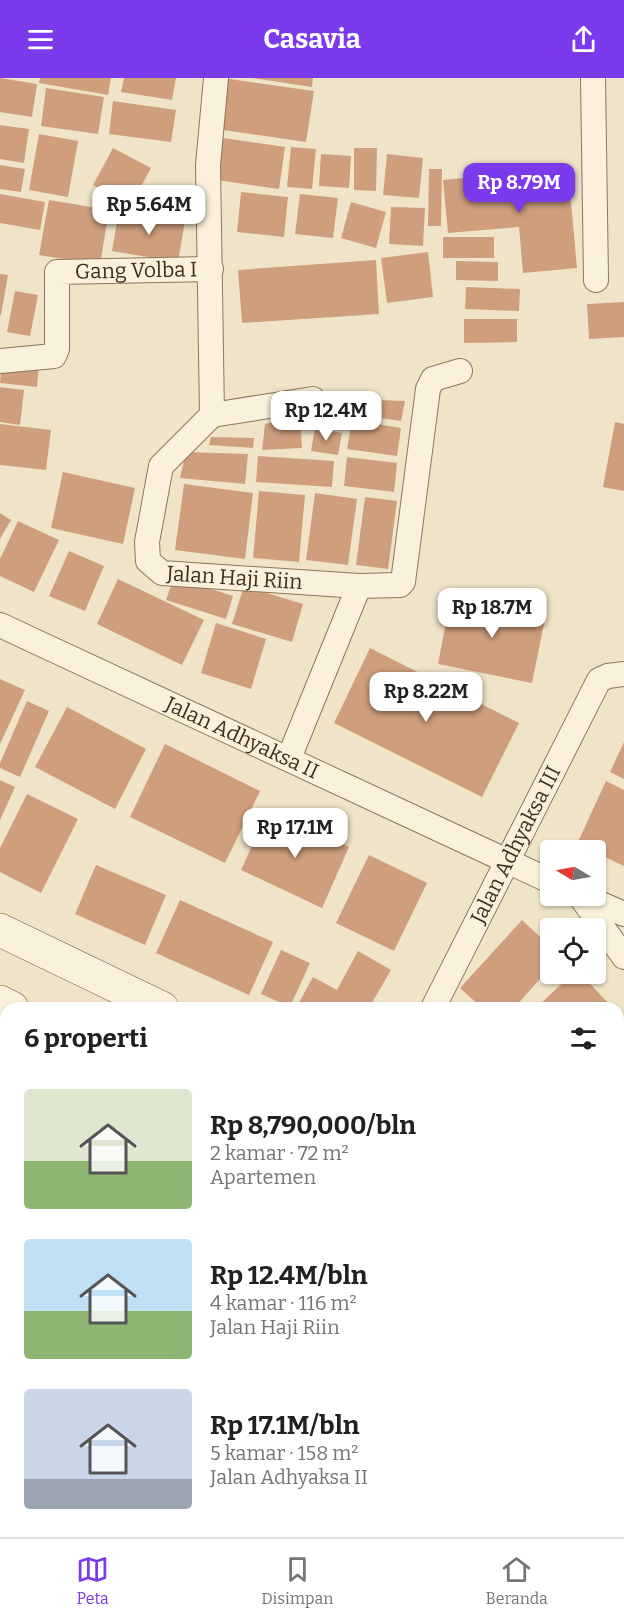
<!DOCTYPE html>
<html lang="id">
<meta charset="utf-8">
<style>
body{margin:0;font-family:Bitter,serif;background:#f6f6f6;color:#202124;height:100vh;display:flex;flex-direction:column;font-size:22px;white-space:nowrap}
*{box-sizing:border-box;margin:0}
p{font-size:20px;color:#757577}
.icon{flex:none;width:33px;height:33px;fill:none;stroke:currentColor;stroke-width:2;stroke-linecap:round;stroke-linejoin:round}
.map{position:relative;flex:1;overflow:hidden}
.sheet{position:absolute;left:0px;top:924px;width:624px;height:536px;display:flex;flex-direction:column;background:#fff;border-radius:18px 18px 0 0;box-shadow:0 2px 4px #0004}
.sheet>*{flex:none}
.needle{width:39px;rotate:280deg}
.tools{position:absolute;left:540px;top:762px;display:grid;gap:12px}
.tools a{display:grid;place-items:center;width:66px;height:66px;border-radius:6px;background:#fff;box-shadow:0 2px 4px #0004;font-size:30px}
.price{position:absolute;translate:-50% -51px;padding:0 14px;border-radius:12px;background:#fff;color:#222;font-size:20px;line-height:39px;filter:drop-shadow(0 2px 3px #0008)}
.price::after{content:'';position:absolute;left:50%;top:36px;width:18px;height:14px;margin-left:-9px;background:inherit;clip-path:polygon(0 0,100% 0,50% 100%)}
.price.selected{background:#7c3aed;color:#fff}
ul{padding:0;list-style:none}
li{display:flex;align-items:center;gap:18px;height:150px;padding:0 24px}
li span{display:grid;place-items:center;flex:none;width:168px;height:120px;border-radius:6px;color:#555}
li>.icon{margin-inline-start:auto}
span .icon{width:72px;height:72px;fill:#fffc;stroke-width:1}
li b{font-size:26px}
h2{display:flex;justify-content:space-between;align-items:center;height:72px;padding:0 24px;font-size:26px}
header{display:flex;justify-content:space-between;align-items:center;height:78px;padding:0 24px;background:#7c3aed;color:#fff;font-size:27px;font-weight:700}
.menu{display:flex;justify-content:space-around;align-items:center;height:84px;border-top:2px solid #e0e0e0;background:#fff;font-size:16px;color:#757577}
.menu a{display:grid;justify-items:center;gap:3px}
.menu .selected{color:#7c3aed}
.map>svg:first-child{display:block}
.building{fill:#cf9f7d}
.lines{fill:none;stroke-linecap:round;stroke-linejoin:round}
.street-casing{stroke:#8d765c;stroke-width:26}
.secondary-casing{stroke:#6f573f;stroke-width:34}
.street{stroke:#faf1dc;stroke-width:24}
.secondary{stroke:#faf1dc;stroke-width:33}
.labels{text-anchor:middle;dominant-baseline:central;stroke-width:5;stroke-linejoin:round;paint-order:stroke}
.street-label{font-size:21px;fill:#3d2e20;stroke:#f7eed8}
</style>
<header><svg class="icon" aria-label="menu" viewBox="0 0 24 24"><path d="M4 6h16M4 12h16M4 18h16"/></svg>Casavia<svg class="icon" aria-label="share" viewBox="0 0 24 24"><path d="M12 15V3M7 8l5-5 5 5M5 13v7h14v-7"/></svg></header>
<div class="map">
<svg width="624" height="1459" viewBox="0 0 624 1459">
<rect width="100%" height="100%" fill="#f0e4c8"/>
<path class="building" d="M0 0 37 6 32 39 0 34Z
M40 0H111L108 17 39 5Z
M124 0H176L172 22 121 14Z
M223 0 314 13 306 64 216 51Z
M252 0H313L312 9Z
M46 10 104 19 98 56 41 48Z
M113 23 176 32 171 64 109 56Z
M0 47 29 51 24 85 0 81Z
M39 56 78 63 68 119 29 112Z
M216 59 285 69 279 111 210 101Z
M291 69 316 71 312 111 287 109Z
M113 70 151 90 131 127 93 107Z
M354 70H377L376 113 354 112Z
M321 76 351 78 349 110 319 108Z
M387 76 423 80 419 120 383 117Z
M0 87 25 91 21 114 0 111Z
M429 91H442L441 148H428Z
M568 91 577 190 523 195 519 149 448 155 443 102Z
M241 114 288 119 284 159 237 154Z
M0 116 45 124 40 152 0 145Z
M300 116 338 120 333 160 295 156Z
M49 122 109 132 100 187 39 177Z
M351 124 386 134 376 170 341 160Z
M391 129 425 130 423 168 389 166Z
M119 132 185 143 178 184 112 173Z
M443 159H494V180H443Z
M428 174 433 219 387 225 381 180Z
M376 182 379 236 242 245 238 192Z
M456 183 498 184V203L456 202Z
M0 196 8 197 1 237H0Z
M466 209 520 211 519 233 465 231Z
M15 213 38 217 30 258 7 254Z
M624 224V259L589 261 587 226Z
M464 241H517V264L464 265Z
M2 283 39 287 37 309 0 305Z
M0 309 24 312 20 347 0 344Z
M354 321 405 323 401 343 352 336Z
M334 334V347L308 345 310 336Z
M300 339 302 370 262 372 265 346Z
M352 342 401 350 397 378 347 371Z
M615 344 624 346V413L603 409Z
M0 346 51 352 46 392 0 387Z
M315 350 342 355 338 377 311 373Z
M211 359 254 360 253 370 209 367Z
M186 374 248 376 245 406 180 400Z
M258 378 334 383 332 409 256 404Z
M347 379 397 385 394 414 344 408Z
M63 394 135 410 123 466 51 450Z
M184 406 253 415 245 481 175 472Z
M259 413 305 417 299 484 253 480Z
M315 415 357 421 348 487 306 482Z
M365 419 397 423 388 491 356 487Z
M0 435 11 442 0 461Z
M18 443 59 462 34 514 0 498V481Z
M69 473 104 488 85 533 49 518Z
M174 499 233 518 226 541 166 522Z
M118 501 204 542 182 587 97 546Z
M244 508 303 526 292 564 232 546Z
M451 518 546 536 532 605 438 586Z
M216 545 266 561 251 611 201 595Z
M370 570 519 645 482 719 334 645Z
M0 601 25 612 0 666Z
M27 623 49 633 20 699 0 690V685Z
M67 629 146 671 115 731 35 689Z
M624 664V701L610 694Z
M165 666 260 713 225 785 130 739Z
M0 702 15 709 0 742Z
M606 703 624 712V788L577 766Z
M27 716 78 741 41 815 0 794V770Z
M268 732 349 769 322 830 241 792Z
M369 777 427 805 394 873 336 845Z
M96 787 166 817 145 867 75 836Z
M180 822 273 864 249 917 156 875Z
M522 842 550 868V890L514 930H482L460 910Z
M281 872 310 885 290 929 261 916Z
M358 873 391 892 369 930H296L313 899 337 912Z
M572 896H581L609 926 605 930H536Z
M0 931 6 933V972L0 969Z
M624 993V1055L618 1060V998Z
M0 1061 6 1062V1092L0 1091Z
M0 1118 6 1119V1153L0 1152Z
M624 1121V1178L618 1181V1124Z
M0 1162 6 1163V1201L0 1200Z
M624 1239V1296L618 1298V1242Z
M0 1258 6 1261V1314L0 1312Z
M0 1320 6 1323V1403L0 1418Z
M64 1454H171L169 1459H79Z
M186 1454H264L263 1459H185Z"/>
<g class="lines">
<g class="street-casing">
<g id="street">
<path id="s1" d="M216 0 208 87 212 337 161 388 147 464 148 483 162 495 359 508 400 507 403 504 428 311 433 301 460 293"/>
<path d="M593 0 596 202"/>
<path id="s2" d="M0 283 54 278 57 271V194L211 191"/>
<path d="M212 337 313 321"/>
<path id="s3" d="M0 547 550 803"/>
<path d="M289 680 359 508"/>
<path d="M580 818 624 879"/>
<path d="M583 818 624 836"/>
<path id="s4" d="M433 930 599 602 608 598 624 596"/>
<path d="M36 1459 38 1454"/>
<path d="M318 1459 320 1454"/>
</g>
</g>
<g class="secondary-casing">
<path id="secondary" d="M0 852 162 930
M0 924 12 930
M618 1430 624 1444
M580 1454 582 1459"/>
</g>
<use href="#street" class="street"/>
<use href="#secondary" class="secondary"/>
</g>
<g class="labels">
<g class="street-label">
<text stroke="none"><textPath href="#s2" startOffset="218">Gang Volba I</textPath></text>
<text stroke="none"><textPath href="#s1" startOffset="597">Jalan Haji Riin</textPath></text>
<text stroke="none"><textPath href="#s3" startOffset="267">Jalan Adhyaksa II</textPath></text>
<text stroke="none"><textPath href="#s4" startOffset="183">Jalan Adhyaksa III</textPath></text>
</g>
</g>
</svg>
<div class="tools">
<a><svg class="needle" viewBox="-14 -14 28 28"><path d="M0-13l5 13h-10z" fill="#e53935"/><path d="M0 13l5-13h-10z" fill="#757577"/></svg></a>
<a><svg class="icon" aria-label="locate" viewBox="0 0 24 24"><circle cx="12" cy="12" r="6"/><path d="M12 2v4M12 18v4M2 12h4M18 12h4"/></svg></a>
</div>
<b class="price selected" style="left:519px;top:136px">Rp 8.79M</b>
<b class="price" style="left:149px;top:158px">Rp 5.64M</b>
<b class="price" style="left:326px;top:364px">Rp 12.4M</b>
<b class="price" style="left:492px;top:561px">Rp 18.7M</b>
<b class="price" style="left:426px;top:645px">Rp 8.22M</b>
<b class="price" style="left:295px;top:781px">Rp 17.1M</b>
<section class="sheet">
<h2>6 properti<svg class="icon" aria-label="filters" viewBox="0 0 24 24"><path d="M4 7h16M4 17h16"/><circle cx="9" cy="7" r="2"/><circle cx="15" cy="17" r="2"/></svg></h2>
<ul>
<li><span style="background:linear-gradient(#dfe7d0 60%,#8fb573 0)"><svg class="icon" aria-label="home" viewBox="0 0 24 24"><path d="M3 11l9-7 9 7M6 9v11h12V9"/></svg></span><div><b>Rp 8,790,000/bln</b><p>2 kamar · 72 m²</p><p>Apartemen</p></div></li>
<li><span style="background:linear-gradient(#bfe0f5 60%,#8fb573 0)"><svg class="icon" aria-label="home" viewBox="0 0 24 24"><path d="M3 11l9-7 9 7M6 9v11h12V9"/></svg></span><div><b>Rp 12.4M/bln</b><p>4 kamar · 116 m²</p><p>Jalan Haji Riin</p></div></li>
<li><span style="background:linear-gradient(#c9d6e8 75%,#9aa5b1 0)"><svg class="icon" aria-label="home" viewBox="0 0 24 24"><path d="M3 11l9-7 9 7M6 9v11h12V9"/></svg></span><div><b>Rp 17.1M/bln</b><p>5 kamar · 158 m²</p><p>Jalan Adhyaksa II</p></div></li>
</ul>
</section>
</div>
<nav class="menu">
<a class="selected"><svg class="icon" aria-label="map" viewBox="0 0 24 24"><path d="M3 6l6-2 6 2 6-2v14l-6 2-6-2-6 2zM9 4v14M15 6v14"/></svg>Peta</a>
<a><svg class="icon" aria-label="saved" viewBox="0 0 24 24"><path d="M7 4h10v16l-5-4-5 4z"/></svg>Disimpan</a>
<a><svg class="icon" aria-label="home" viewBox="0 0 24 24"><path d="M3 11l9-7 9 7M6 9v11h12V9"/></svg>Beranda</a>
</nav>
